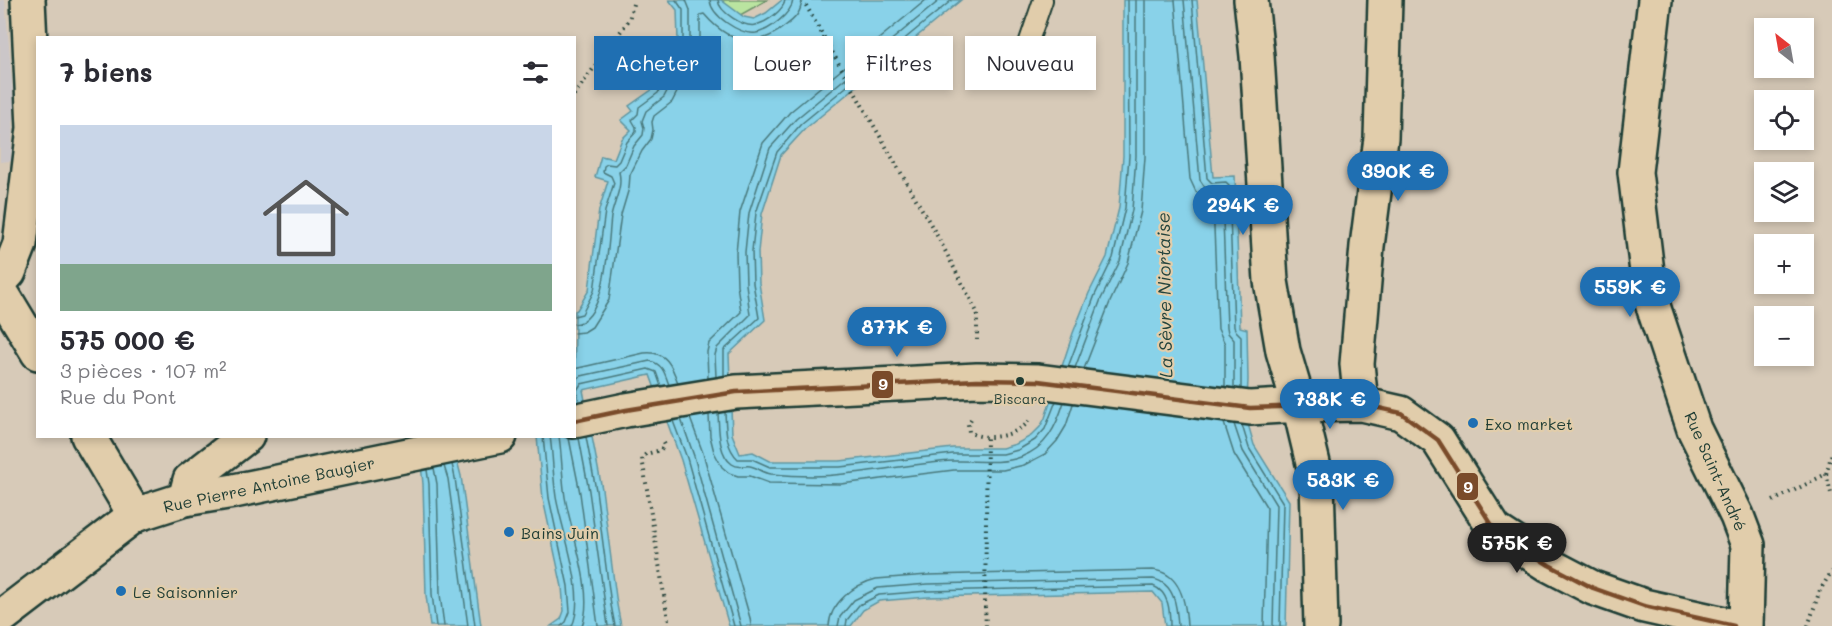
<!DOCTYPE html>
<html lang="fr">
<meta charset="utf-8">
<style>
body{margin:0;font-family:Mali,sans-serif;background:#f7f7f7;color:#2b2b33;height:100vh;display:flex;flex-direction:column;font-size:22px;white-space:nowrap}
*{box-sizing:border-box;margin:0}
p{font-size:20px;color:#7c7c81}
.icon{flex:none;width:33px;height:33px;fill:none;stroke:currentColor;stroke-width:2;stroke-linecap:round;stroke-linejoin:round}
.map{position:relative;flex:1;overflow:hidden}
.drawer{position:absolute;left:36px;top:36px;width:540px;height:402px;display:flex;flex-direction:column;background:#fff;border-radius:0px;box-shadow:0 3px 9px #0003}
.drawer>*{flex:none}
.guide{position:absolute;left:594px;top:36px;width:570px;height:54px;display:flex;gap:12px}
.needle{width:39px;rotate:329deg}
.controls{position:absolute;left:1754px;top:18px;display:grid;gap:12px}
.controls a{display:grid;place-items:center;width:60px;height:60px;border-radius:0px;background:#fff;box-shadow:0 3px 9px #0003;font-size:30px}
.price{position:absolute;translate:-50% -51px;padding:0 14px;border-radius:21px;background:#1f6fb2;color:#fff;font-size:20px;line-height:39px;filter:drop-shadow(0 2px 3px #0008)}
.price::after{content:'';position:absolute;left:50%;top:36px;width:18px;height:14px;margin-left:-9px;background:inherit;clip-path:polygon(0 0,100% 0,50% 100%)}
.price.on{background:#222;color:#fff}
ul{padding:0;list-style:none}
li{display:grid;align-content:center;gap:12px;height:318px;padding:0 24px}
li+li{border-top:2px solid #e1e1e2}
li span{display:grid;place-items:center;height:186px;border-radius:0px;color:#555}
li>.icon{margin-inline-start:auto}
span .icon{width:108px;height:108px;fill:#fffc;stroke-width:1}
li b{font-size:26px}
h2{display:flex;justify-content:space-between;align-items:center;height:72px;padding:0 24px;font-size:26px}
.chip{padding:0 21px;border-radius:0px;background:#fff;box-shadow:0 3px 9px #0003;font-size:21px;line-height:54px}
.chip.on{background:#1f6fb2;color:#fff}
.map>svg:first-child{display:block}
.built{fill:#cbc6c8}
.green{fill:#bae4a0;stroke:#6c906a;stroke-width:1.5}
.water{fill:#89d2e9;stroke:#5f96a1;stroke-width:1.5}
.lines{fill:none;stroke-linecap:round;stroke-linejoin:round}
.shore{stroke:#49797c;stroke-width:1.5}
.lane-casing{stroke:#1f3d34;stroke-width:22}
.street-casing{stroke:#1f3d34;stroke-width:38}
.secondary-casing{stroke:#1f3d34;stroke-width:38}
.path{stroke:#1f3d34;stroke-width:4;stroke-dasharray:1.5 4.5;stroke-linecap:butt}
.lane{stroke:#e1cdab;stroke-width:18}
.street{stroke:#e1cdab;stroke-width:33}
.secondary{stroke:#e1cdab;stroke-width:33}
.bus-1-casing{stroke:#e1cdab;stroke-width:9}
.bus-1{stroke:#7a4b2a;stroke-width:4.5}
.bus-dot{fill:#1f3d34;stroke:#e1cdab;stroke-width:2}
.poi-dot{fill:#1f6fb2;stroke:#e1cdab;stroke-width:2}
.labels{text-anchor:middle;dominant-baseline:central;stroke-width:4.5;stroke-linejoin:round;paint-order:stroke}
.bus-label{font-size:14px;fill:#1f3d34;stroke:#e1cdab}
.poi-label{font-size:16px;fill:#1f3d34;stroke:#e1cdab;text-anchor:start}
.street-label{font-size:16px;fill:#1f3d34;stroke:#e1cdab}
.water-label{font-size:18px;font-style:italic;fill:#24443d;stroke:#e1cdab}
.line-badge{stroke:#e1cdab;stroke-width:2}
.badge-label{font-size:16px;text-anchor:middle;font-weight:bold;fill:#fff}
</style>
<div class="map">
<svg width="1832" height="626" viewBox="0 0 1832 626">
<rect width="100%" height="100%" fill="#d7cab8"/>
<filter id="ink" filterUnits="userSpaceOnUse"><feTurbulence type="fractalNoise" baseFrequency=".0167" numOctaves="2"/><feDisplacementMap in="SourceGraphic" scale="12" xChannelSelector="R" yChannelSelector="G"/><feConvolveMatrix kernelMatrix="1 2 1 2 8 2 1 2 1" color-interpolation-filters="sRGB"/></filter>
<g filter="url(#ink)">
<path class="built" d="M0 0H5L14 105 11 161 0 162Z"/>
<path class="green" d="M678 0H767L708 33Z"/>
<path class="water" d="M669 0H721L744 17 754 19 766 13 782 0H961L805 129 781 155 762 214 758 252 759 283 765 320 729 354 732 434 740 454 753 452 770 461H840L953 448H1002L1016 444 1031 436 1040 427 1045 418 1073 333 1089 293 1107 257 1119 208 1123 156V0H1197L1213 177 1235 176 1240 327 1247 329 1248 380 1246 417 1254 445 1289 501 1286 626H1165L1162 603 1153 592 928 597 879 601 863 610 851 626H729L681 460 650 375 583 390 602 489 617 605 621 626H551L561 619 564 611 562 587 543 499 537 437 574 436 575 311 577 310 589 290 599 210 608 181 595 177 601 156 614 159 622 139 631 130 621 120 633 111 629 106 653 89 678 41 677 10Z
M451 437 461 476 481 626H430L426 595 423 484 420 454Z"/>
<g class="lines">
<path class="shore" d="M710 0C711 16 740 35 756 33 769 31 792 13 793 0
M718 0C719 12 744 28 756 25 767 22 784 10 785 0
M1175 0 1190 179 1196 192 1213 202 1218 329 1225 344V387
M1184 0 1200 180 1206 189 1219 191 1222 193 1227 327 1228 333 1234 340V388
M1192 0 1207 178 1212 183 1226 182 1229 185 1234 327 1236 331 1241 336V389
M574 316 582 314 594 291 605 211 614 183 611 176 603 172 604 166 607 164 615 165 619 161 627 142 636 132V127L632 120 638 114 639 107 658 93 683 43V10L676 0
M574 324C607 322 608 241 611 217 614 201 623 188 619 172L626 165 634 146 643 135 644 128 642 121 646 111 664 97 690 46V10L686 0
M574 333 584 332 592 327 609 300 621 215 629 188 630 175 642 151 651 139 653 130 652 122 654 116 672 102 698 51 700 42V15L704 14C728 42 755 51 785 26 795 19 801 13 802 0
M1068 367 1095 295 1113 258 1125 208 1129 156 1128 0
M1075 368 1101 299 1120 261 1132 210 1136 156V0
M574 369 644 353C666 350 672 366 678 383
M1084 369 1110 302 1128 263 1141 211 1145 157V0
M724 376V350L759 318 753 283 752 251 756 213 777 152 801 124 952 0
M716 377 715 355 717 348 750 315 746 284 745 252 749 213 770 148 796 119 940 0
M708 378 707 352 709 343 741 312 737 285 736 253 740 212 763 143 790 112 926 0
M574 380 581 376 650 361C663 364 665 374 669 385
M579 402 577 390 581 384 648 369 656 372 661 386
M725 412C726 428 725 447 738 459H752L770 467H840L953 454H1003L1018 450 1035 440 1045 429 1056 401
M718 413C719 429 718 454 732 464 739 469 743 465 750 466 757 467 763 473 771 474 794 476 822 477 844 474 880 471 917 463 953 461 975 460 999 465 1021 457 1047 447 1056 427 1064 402
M709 415 710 436 714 452 722 467 729 473 738 476H750L769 483 841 484 954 470H1003L1024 465 1045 454 1057 441 1066 426 1073 404
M690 418 703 453 750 618 751 626
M681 419 694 456 741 626
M673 421 687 458 734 626
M1224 423 1234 454 1267 508 1264 626
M1234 424 1243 451 1276 505 1273 626
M1242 425 1249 448 1283 503 1280 626
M543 436 549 498 568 586 570 612 566 622 561 626
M550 436C553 457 553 477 556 497 562 532 587 594 572 626
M559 436C562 457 562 477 565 497 571 533 595 593 582 626
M586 437 596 490 611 605 615 626
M569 438 580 493 598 626
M579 438 589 491 608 626
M452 464 455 478 475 626
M444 466 448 479 468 626
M434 468 437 484 440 594 444 626
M427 470 429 484 432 594 436 626
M829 626C830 603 855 584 876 579L928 575 1153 570C1181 573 1186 603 1187 626
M838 626 840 617 854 600 878 588 928 584 1153 579C1175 583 1177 608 1178 626
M846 626 847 620 859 605 879 595 928 591 1153 586C1169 592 1170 611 1170 626"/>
<g class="lane-casing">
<path id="lane" d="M1029 41 1043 0"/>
</g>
<g class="street-casing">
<path id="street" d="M1251 0 1257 56 1271 281 1283 351 1299 405 1361 404 1401 413 1438 440 1495 530 1549 565 1593 588 1644 606 1734 626
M1655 0 1635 172 1650 297 1694 429 1737 516 1748 545 1746 626
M0 282 9 272 20 244 34 128 28 0
M0 290 38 353
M1361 404 1357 364 1367 246 1381 138 1385 0
M88 436 135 515
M185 499 190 480 247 436"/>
</g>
<g class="secondary-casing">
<path id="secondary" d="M574 421 626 410 736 392 977 380 1038 381 1250 408 1299 405 1317 480 1321 626
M0 618 135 515 185 499 234 491 500 436"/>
</g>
<path class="path" d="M803 0 862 105 939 239 977 312V340
M574 95 629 20 634 0
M971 419 968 424 969 432C986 442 1017 436 1029 421
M663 443 664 445 661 450 646 454 642 458 669 626
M1826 474 1832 497
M1773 501 1826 474 1832 453
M986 626 985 608 987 436
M1808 626 1820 590 1832 571"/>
<use href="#lane" class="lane"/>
<use href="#street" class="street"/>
<use href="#secondary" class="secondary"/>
<g class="bus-1-casing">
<path id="bus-1" d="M574 421 626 410 736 392 977 380 1038 381 1250 408 1361 404 1401 413 1438 440 1495 530 1549 565 1593 588 1644 606 1734 626"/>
</g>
<use href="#bus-1" class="bus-1"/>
</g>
</g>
<circle class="bus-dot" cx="1020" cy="381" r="5"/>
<g class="poi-dot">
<circle cx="1473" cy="423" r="6"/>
<circle cx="509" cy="532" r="6"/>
<circle cx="121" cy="591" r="6"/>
</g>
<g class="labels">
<g class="bus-label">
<text x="1020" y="398">Biscara</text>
</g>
<g class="poi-label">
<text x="1485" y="423">Exo market</text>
<text x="521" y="532">Bains Juin</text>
<text x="133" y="591">Le Saisonnier</text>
</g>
<g class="street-label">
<text transform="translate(1716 471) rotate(66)">Rue Saint-André</text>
<text transform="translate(269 484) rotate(-12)">Rue Pierre Antoine Baugier</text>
</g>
<g class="water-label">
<text transform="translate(1164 295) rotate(-91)">La Sèvre Niortaise</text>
</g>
</g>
<g class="line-badge">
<rect x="871" y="370" width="23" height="29" rx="6" fill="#7a4b2a"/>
<rect x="1456" y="472" width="23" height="29" rx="6" fill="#7a4b2a"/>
</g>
<g class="badge-label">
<text x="883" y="390">9</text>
<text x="1468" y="493">9</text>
</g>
</svg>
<div class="controls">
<a><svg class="needle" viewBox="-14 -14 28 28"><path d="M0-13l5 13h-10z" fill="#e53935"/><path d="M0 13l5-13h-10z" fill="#7c7c81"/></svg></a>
<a><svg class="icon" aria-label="locate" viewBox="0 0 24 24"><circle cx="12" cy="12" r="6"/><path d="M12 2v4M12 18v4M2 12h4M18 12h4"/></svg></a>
<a><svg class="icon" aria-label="layers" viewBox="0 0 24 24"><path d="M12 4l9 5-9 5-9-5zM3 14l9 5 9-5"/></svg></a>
<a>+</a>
<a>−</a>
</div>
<b class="price" style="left:1398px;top:202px">390K €</b>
<b class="price" style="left:1243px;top:236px">294K €</b>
<b class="price" style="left:1630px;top:318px">559K €</b>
<b class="price" style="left:897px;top:358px">877K €</b>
<b class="price" style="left:1330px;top:430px">738K €</b>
<b class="price" style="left:1343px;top:511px">583K €</b>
<b class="price on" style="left:1517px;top:574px">575K €</b>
<div class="guide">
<a class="chip on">Acheter</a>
<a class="chip">Louer</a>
<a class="chip">Filtres</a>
<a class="chip">Nouveau</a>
</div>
<section class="drawer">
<h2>7 biens<svg class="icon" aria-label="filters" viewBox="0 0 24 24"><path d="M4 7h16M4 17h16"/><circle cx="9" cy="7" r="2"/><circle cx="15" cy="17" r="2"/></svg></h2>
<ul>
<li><span style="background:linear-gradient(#c9d6e8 75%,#7fa58c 0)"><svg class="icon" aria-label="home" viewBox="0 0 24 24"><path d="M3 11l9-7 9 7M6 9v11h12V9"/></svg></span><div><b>575 000 €</b><p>3 pièces · 107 m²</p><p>Rue du Pont</p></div></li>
</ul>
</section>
</div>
